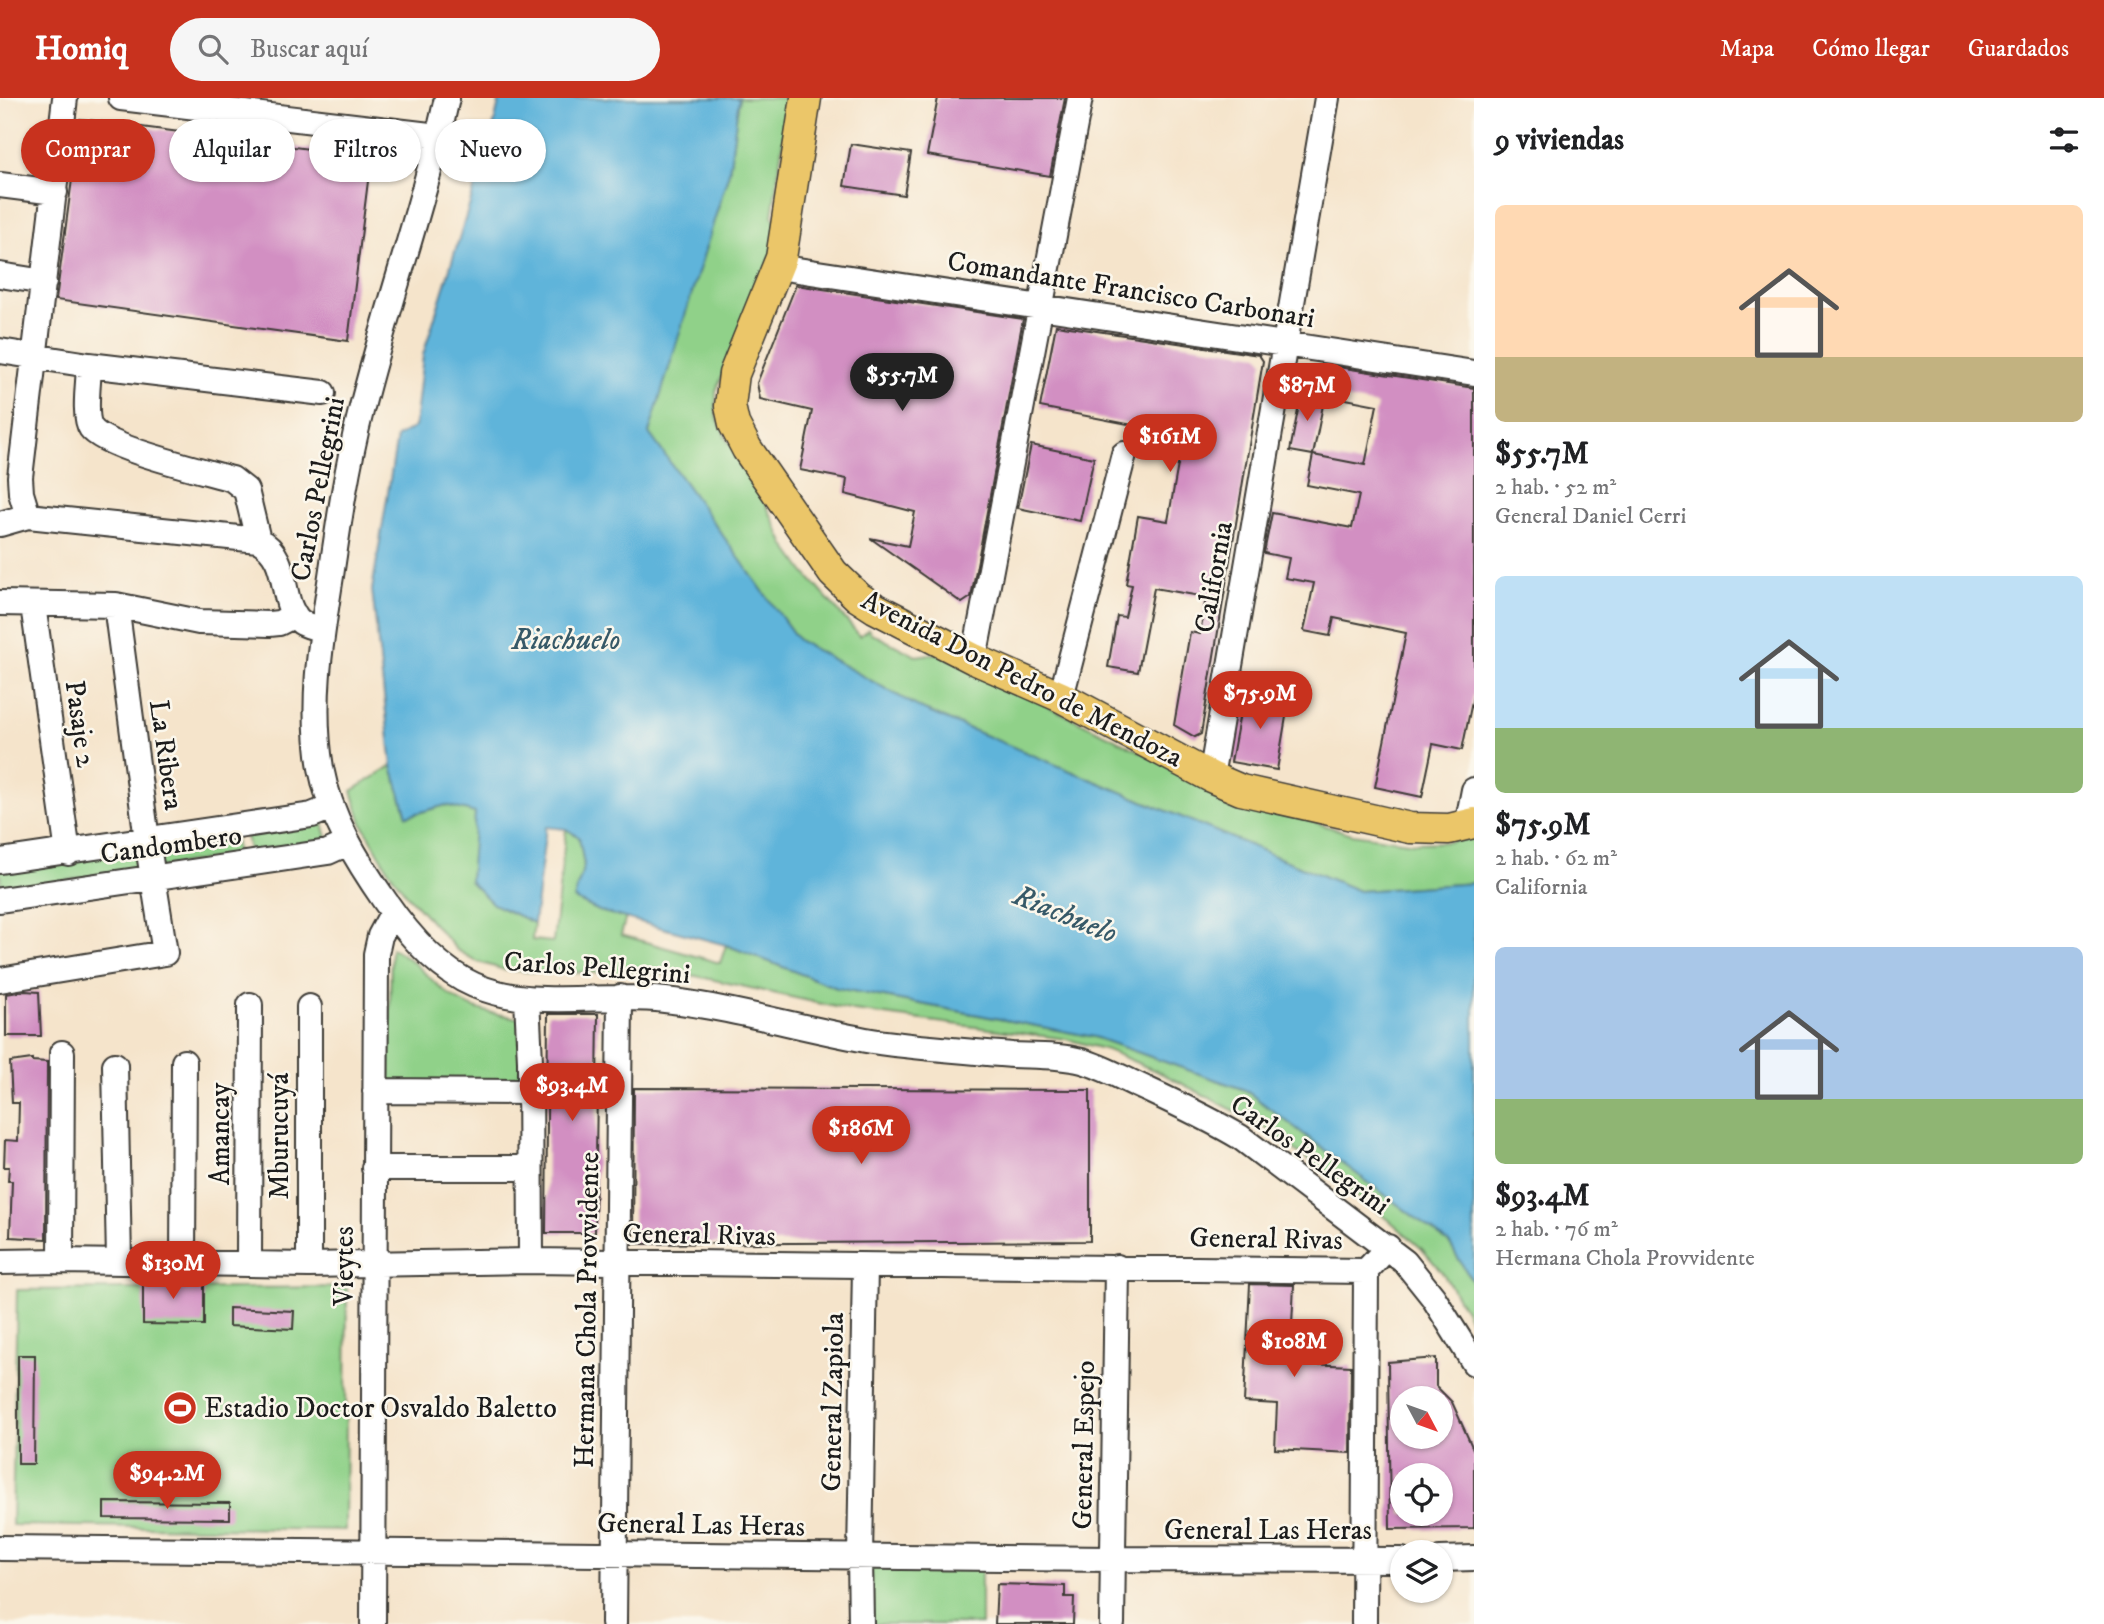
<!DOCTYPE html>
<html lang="es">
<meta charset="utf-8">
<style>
body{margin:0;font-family:"IM FELL DW Pica",serif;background:#f6f6f6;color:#202124;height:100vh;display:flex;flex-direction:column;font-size:26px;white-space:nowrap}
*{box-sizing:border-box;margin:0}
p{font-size:23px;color:#757577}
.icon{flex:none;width:38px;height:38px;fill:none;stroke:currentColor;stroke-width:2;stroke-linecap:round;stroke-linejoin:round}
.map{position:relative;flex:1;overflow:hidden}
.details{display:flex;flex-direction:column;background:#fff;width:630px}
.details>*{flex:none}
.banner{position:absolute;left:21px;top:21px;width:665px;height:63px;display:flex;gap:14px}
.needle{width:46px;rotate:131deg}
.controls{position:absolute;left:1390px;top:1288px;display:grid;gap:14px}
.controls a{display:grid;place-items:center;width:63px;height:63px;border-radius:50%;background:#fff;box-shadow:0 2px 5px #0004;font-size:35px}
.price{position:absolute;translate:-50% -60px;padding:0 16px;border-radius:24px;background:#c8321e;color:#fff;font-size:23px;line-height:46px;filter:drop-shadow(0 2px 4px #0008)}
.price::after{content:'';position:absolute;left:50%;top:42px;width:21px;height:16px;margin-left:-10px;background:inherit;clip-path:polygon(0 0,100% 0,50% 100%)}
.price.selected{background:#222;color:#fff}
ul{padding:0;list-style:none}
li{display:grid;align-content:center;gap:14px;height:371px;padding:0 21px}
li span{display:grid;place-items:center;height:217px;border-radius:10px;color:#555}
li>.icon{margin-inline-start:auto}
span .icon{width:126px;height:126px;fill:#fffc;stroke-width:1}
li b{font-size:30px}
h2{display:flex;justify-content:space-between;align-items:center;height:84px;padding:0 21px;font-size:30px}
.chip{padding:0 24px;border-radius:32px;background:#fff;box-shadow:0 2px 5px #0004;font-size:24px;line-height:63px}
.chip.selected{background:#c8321e;color:#fff}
header{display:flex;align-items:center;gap:42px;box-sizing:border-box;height:98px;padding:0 35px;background:#c8321e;color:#fff}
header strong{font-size:33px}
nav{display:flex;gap:38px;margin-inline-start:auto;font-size:24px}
.search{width:490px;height:63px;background:#f6f6f6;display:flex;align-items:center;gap:18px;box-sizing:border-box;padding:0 24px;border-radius:38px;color:#757577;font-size:26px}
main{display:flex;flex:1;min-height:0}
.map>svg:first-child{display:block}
.green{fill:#90d189;stroke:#567652;stroke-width:2}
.water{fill:#5eb4da;stroke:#3d687b;stroke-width:2}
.building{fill:#d28fc2;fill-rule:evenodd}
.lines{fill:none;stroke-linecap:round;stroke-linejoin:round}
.minor-casing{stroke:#3d3a36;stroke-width:28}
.major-casing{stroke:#3d3a36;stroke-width:33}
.minor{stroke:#fff;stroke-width:24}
.major{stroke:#ebc669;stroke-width:30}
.labels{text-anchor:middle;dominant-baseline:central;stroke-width:5;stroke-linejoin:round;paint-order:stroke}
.street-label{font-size:28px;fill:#1c1c1c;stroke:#fbf7ec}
.poi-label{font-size:28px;fill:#1c1c1c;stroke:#fbf7ec;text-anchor:start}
.water-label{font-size:30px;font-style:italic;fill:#365968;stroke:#fbf7ec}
</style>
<header>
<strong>Homiq</strong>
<div class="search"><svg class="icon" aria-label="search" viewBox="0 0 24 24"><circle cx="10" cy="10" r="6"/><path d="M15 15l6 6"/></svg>Buscar aquí</div>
<nav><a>Mapa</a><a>Cómo llegar</a><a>Guardados</a></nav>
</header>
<main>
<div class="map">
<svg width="1474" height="1526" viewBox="0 0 1474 1526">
<rect width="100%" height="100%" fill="#fbf7ec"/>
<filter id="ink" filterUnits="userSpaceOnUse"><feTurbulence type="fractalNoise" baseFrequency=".0143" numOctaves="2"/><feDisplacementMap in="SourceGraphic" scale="14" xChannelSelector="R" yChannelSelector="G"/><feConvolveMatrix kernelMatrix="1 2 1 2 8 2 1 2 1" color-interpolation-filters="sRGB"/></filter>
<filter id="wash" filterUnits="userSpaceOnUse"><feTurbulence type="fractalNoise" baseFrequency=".00686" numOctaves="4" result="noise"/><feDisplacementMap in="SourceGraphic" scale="28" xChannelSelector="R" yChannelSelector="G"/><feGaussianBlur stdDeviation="1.57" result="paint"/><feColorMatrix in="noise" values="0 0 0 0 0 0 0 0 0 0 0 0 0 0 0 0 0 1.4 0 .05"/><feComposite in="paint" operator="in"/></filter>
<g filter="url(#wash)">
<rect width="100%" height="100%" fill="#f5e4cb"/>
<path class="green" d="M739 0H789L772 118 780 128 768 168 716 293V317L727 342 747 366 785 447 805 475 860 538 868 531 871 535 916 558 938 555 1236 700 1352 736 1415 745 1448 744 1474 739V785L1359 793 924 612 798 542 648 335 729 74Z
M392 668 407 718 446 707 476 715 470 783 493 806 534 825 532 842 553 844 566 731 579 739 584 767 575 801 599 813 626 819 621 837 720 865 726 847 837 890 1094 939 1245 992 1449 1145 1474 1186V1228L1443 1175 1421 1150 1389 1122 1260 1026 1165 977 1107 952 1066 941 854 913 696 878 651 875 535 874 505 872 478 864 457 852 408 798 389 773 362 725 352 693Z
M322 722 327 739 318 744 249 753 245 732Z
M234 734 237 756 158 770 154 748Z
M140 748 143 770 1 793 0 770Z
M391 850C415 861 430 883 451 898 471 912 495 916 519 920L522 986 389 988Z
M347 1189 345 1432 12 1427 17 1192Z
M871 1457 981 1463V1526H870Z"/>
<path class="water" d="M500 0H739L729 74 649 335 798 542 924 612 1359 793 1474 785V1186L1449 1145 1245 992 1094 939 837 890 726 847 599 813 574 801 584 767 579 739 566 731 546 729 534 825 493 806 470 783 475 715 446 707 407 718 392 668 372 492 397 339 415 329 423 257 492 34Z"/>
<g id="blocks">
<path class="building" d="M938 0H1065L1050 78 927 57Z
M80 21 371 59 348 243 56 202Z
M851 46 911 55 904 97 844 88Z
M796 187 1023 221 971 499 962 505 870 440 908 448 915 414 845 396 847 381 800 372 812 313 760 301 757 285Z
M1056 227 1259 257 1263 263 1201 636 1195 639 1174 627 1190 534 1200 536 1206 499 1154 490 1138 574 1108 569 1117 518 1125 519 1132 487 1126 486 1138 418 1168 423 1182 344 1163 340 1164 333 1040 309Z
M1331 268 1474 290V594L1462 652 1433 646 1422 699 1375 689 1406 535 1334 520 1330 538 1304 533 1314 485 1285 480 1289 460 1264 455 1272 415 1352 430 1359 397 1307 387 1313 357 1365 367 1377 307 1325 297Z
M1302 292 1325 297 1313 357 1290 353Z
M1031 347 1094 360 1080 423 1018 410Z
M1244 593 1289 601 1277 672 1231 664Z
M25 893 39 894 41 938H6V896Z
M548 916H598L595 1135H546Z
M32 961V963L47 964 46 1141 10 1139 12 1083H8L9 1069H4L5 1042 18 1043 19 1005H12L10 964Z
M634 990 1090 992V1143L633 1146Z
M143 1179 204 1180V1227L143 1226Z
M1250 1186 1294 1187 1290 1265 1351 1268 1350 1355 1275 1351 1277 1306 1244 1304Z
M229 1210 294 1213 293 1231 229 1228Z
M18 1257H35L34 1366H18Z
M1436 1260V1288L1452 1304 1474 1353V1430L1390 1431 1388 1264ZM1402 1300H1440V1339H1402ZM1402 1377H1440V1416H1402Z
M104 1404 230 1405V1421L104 1420Z
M997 1486 1065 1488V1499H1074L1073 1526H995Z"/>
</g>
</g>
<g filter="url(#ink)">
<use href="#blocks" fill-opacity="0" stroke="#3d3a36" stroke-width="2"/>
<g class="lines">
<g class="minor-casing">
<path id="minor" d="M121 0 438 38
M447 0C424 106 387 208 361 313 347 368 339 423 331 478 321 542 310 604 321 670 330 719 357 763 385 803 407 835 437 871 474 887 533 913 602 894 665 902 735 910 803 931 872 943 918 950 965 953 1012 957 1034 958 1059 957 1082 963 1104 969 1125 982 1146 991 1178 1006 1210 1021 1240 1039L1405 1164 1433 1199 1474 1265
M0 87 55 94
M778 169 1474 275
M0 177 44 184
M0 253 89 267 323 295
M89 267C89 282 83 318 91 330 105 350 205 373 232 381L246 392 258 442
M28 418 21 395 20 379 65 0
M0 426 28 418 258 442C293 460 277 506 301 524 307 528 315 529 322 532
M0 505 116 507 199 524 269 526 279 525 295 517
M33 507 68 755
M974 561 1080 0
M1061 599 1124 356
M1211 679 1327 0
M1467 728 1474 692
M0 763 312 717 332 709
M0 802 328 754 348 745
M0 882 165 855 147 742 116 507
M527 901 530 963 531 1163
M309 909V1167
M115 967 119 1163
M375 993 529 994
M374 1070H530
M61 1163 62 955
M0 1164 61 1163 309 1167 531 1163 1366 1173 1388 1149
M183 1164 184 964
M249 1166 250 907
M0 1450 1112 1461 1402 1462
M1440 1461 1474 1460
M373 1526 376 856 380 838 393 814
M614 1526 620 899
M861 1526 860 1459 865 1168
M1112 1526 1117 1169
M1364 1526 1366 1173"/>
</g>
<g class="major-casing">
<path id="major" d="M806 0 781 160 734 276 730 308 734 326 747 351 833 475 858 499 875 510 974 561 1061 599 1211 679 1241 692 1410 730 1449 731 1474 725"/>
</g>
<use href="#minor" class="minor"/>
<use href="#major" class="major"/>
</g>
</g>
<defs>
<g id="stadium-disc" transform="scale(1.75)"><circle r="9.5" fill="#c8321e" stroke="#fbf7ec"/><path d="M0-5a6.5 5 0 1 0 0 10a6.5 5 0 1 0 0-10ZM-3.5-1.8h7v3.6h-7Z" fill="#fff"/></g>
</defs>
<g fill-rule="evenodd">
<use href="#stadium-disc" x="180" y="1310"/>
</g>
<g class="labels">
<g class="street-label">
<text transform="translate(1131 192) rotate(9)">Comandante Francisco Carbonari</text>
<text transform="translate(318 391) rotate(-79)">Carlos Pellegrini</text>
<text transform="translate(1214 479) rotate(-80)">California</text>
<text transform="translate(1022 581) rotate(27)">Avenida Don Pedro de Mendoza</text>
<text transform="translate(80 626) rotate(82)">Pasaje 2</text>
<text transform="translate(166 657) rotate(82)">La Ribera</text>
<text transform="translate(171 747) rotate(-8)">Candombero</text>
<text transform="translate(597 870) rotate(4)">Carlos Pellegrini</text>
<text transform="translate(220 1036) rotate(-90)">Amancay</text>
<text transform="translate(279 1038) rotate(-90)">Mburucuyá</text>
<text transform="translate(1310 1057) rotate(35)">Carlos Pellegrini</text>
<text transform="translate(699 1137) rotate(1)">General Rivas</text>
<text transform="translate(1266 1141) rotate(1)">General Rivas</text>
<text transform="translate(344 1168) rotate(-90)">Vieytes</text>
<text transform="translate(587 1212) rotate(-89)">Hermana Chola Provvidente</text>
<text transform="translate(833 1304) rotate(-89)">General Zapiola</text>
<text transform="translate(1084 1347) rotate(-89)">General Espejo</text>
<text transform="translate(701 1427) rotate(1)">General Las Heras</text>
<text x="1268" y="1432">General Las Heras</text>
</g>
<g class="poi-label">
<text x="204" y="1310">Estadio Doctor Osvaldo Baletto</text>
</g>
<g class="water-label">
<text x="566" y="542">Riachuelo</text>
<text transform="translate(1065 817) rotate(22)">Riachuelo</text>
</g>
</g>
</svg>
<div class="controls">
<a><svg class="needle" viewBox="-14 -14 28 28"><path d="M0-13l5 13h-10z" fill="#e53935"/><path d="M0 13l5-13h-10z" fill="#757577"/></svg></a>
<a><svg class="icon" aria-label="locate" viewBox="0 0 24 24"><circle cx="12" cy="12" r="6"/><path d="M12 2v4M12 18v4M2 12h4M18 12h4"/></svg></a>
<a><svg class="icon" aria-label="layers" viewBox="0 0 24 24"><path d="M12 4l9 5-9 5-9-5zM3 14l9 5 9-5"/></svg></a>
</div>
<b class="price selected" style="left:902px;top:315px">$55.7M</b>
<b class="price" style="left:1307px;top:325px">$87M</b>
<b class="price" style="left:1170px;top:376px">$161M</b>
<b class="price" style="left:1260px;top:633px">$75.9M</b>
<b class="price" style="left:572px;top:1025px">$93.4M</b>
<b class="price" style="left:861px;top:1068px">$186M</b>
<b class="price" style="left:173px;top:1203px">$130M</b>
<b class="price" style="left:1294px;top:1281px">$108M</b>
<b class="price" style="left:167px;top:1413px">$94.2M</b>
<div class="banner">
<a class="chip selected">Comprar</a>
<a class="chip">Alquilar</a>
<a class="chip">Filtros</a>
<a class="chip">Nuevo</a>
</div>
</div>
<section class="details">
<h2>9 viviendas<svg class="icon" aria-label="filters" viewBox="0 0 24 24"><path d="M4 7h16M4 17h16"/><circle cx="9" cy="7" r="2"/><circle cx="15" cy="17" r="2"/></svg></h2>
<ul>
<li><span style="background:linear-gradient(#ffd9b3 70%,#c2b280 0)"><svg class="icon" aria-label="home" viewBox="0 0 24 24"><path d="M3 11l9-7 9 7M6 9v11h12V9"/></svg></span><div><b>$55.7M</b><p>2 hab. · 52 m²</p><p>General Daniel Cerri</p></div></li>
<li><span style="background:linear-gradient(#bfe0f5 70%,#8fb573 0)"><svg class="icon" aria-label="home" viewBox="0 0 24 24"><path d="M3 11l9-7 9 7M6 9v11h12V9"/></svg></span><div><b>$75.9M</b><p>2 hab. · 62 m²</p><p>California</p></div></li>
<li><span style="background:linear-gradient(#a9c7e8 70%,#8fb573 0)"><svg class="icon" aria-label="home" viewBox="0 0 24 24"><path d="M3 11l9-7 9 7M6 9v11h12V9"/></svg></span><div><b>$93.4M</b><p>2 hab. · 76 m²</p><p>Hermana Chola Provvidente</p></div></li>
</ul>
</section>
</main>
